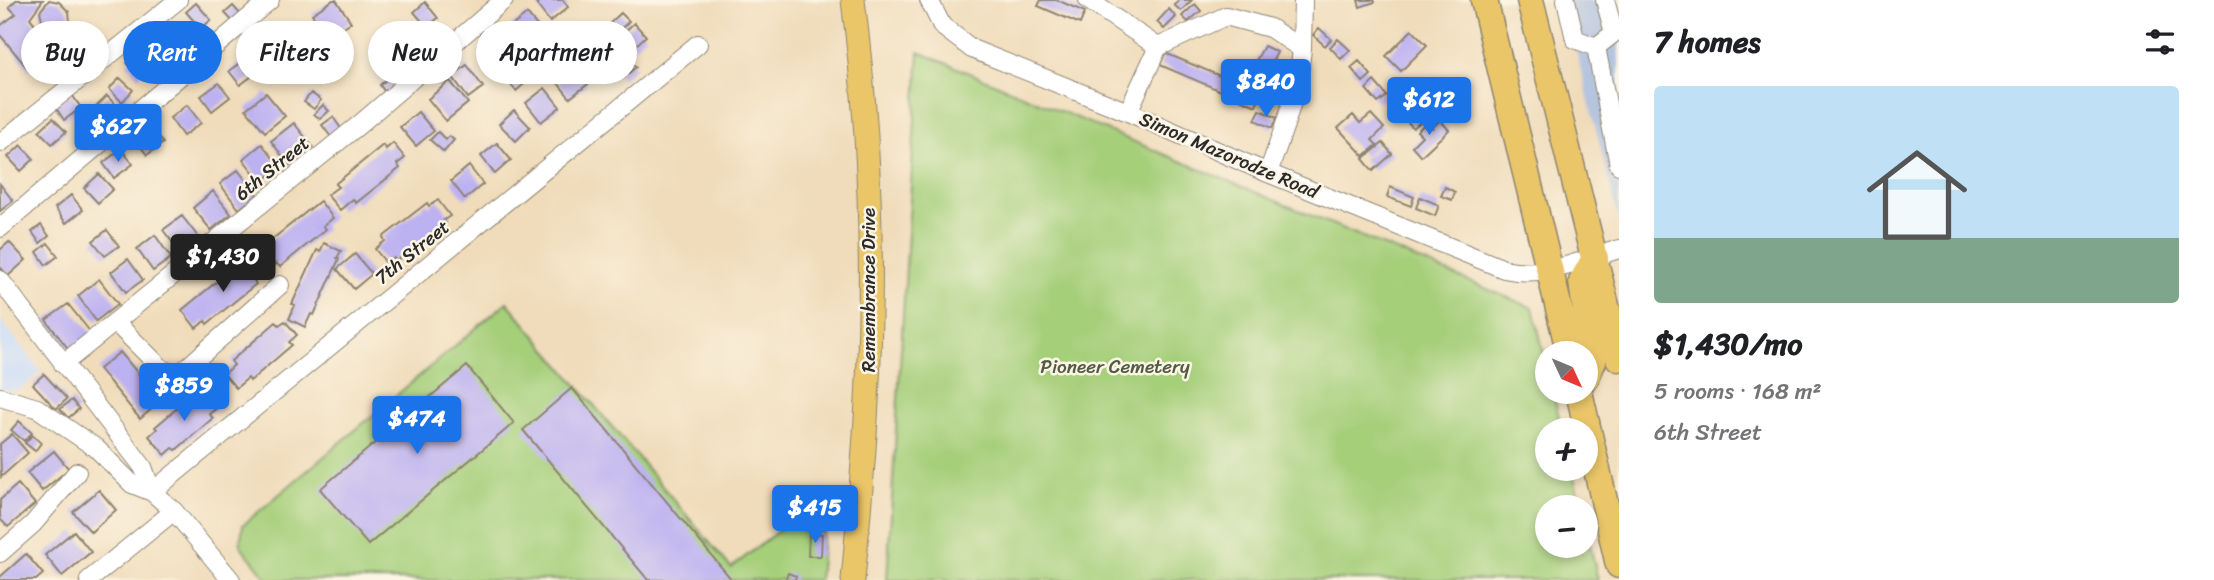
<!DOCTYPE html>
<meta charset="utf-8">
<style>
body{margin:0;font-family:Sriracha,sans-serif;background:#f2f2f2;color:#202124;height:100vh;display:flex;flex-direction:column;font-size:26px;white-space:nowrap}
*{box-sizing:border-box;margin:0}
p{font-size:23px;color:#757577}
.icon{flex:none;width:38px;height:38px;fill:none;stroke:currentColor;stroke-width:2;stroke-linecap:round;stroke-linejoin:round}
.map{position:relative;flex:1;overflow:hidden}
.drawer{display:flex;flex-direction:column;background:#fff;width:595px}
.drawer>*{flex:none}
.banner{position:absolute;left:21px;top:21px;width:665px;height:63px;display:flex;gap:14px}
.needle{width:46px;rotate:134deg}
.controls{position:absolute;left:1535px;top:341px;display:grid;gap:14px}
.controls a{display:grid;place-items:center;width:63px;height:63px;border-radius:50%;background:#fff;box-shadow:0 4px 10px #0003;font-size:35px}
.price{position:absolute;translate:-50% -60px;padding:0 16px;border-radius:7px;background:#1a73e8;color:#fff;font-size:23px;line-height:46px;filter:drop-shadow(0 2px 4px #0008)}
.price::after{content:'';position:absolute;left:50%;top:42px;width:21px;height:16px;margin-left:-10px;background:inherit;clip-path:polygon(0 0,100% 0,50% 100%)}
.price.current{background:#222;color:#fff}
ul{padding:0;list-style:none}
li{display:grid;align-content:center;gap:14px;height:371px;padding:0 35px}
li+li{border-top:2px solid #e0e0e0}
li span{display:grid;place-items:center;height:217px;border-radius:7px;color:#555}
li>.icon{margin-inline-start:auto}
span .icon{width:126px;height:126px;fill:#fffc;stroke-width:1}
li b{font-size:30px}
h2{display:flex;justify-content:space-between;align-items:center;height:84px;padding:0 35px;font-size:30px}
.chip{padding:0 24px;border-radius:32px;background:#fff;box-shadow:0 4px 10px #0003;font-size:24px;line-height:63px}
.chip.current{background:#1a73e8;color:#fff}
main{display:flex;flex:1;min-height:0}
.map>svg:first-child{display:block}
.built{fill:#c9dcf9}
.industrial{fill:#b6c5de}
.green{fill:#a6cf7a;stroke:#687d52;stroke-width:2}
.building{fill:#bdb2f1}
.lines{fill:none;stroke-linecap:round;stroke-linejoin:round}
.minor-casing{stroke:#8e8472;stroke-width:20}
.major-casing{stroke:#8e8472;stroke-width:25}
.highway-casing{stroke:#8e8472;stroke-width:29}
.minor{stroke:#fff;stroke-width:18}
.major{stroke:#eac669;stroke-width:23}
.highway{stroke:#eac669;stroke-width:26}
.labels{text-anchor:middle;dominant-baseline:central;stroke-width:5;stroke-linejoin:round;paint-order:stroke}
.street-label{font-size:19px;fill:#2b2b2b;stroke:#fcf5e5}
.park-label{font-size:19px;fill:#505c43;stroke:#fcf5e5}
</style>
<main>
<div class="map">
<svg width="1619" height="580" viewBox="0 0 1619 580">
<rect width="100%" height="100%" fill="#fcf5e5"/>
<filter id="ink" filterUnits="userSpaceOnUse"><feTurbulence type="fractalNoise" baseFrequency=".0143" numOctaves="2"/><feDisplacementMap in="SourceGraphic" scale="14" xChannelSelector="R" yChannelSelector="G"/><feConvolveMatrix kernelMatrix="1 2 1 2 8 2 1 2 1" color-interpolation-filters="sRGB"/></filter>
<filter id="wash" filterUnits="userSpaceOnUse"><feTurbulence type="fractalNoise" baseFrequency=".00686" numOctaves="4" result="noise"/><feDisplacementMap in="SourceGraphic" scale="28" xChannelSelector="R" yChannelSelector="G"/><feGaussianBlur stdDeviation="1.57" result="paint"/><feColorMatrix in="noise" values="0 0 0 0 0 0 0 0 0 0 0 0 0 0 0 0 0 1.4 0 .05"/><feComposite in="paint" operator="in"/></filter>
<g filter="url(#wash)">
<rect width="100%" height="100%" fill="#f0dcba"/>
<path class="built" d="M0 319 41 372 16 392 0 389Z"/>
<path class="industrial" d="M1563 0H1619V220Z"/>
<path class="green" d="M919 52 1533 308 1547 366V392H1553L1562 430H1547V469H1572L1581 507 1547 508V546H1586V527L1598 580H887Z
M507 302 731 568 792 520 824 524 819 580H268L240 545 243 525Z"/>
<g id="blocks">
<path class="building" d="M16 0H43L30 18 55 49 29 70 0 35V26L16 14 9 7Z
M49 0 59 2 69 12 70 21 63 29 52 30 42 20 40 11Z
M333 0H336L351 22 328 38 312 14Z
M541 0H563L568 7 550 22 536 4Z
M1041 0H1057L1085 12 1080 24 1038 6Z
M1180 0H1192L1181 11 1174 5Z
M1358 0H1374L1375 2 1360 7Z
M425 2 438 18 427 27 414 12Z
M196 3 211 20 197 32 190 24 194 21 186 12Z
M1195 4 1201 11 1188 22 1182 16Z
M233 6 242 16 234 23 225 13Z
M1169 9 1176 17 1164 29 1157 22Z
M621 13 629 21 618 32 610 23Z
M527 14 539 28 521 43 509 28Z
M634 23 646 36 633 48 621 35Z
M170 25 183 40 169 52 156 37Z
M420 26 434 41 426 49 412 33Z
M1319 28 1331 39 1325 46 1313 35Z
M1412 30 1427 45 1401 71 1386 56Z
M269 38 279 51 263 63 254 50Z
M1338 39 1350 50 1341 59 1330 47Z
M593 41 611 63 598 73 581 52Z
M501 42 510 52 498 63 489 53Z
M1264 46 1277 52 1267 73 1253 66Z
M142 51 153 64 138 77 127 63Z
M1165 53 1261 93 1256 106 1160 65Z
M624 55 636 67 622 79 610 67Z
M245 59 256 73 240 85 229 71Z
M404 60 413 70 405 77 396 67Z
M1359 61 1371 75 1363 82 1351 68Z
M467 65 483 87 468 98 452 76Z
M520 67 530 79 516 91 506 79Z
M575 68 588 84 570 98 558 83Z
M394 73 401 81 386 94 380 85Z
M120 78 133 90 122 102 109 89Z
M450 81 468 103 446 121 428 99Z
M1374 81 1387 96 1378 103 1366 89Z
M219 83 230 97 212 111 201 96Z
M545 88 560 107 541 122 526 103Z
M71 93 81 108 64 120 54 105Z
M266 93 285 116 265 132 246 109Z
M311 93 321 100 314 109 304 102Z
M107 96 122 111 109 123 94 109Z
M187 105 201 123 183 136 170 118Z
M323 105 329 111 320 119 314 114Z
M514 110 530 127 516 141 499 124Z
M1260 110 1277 118 1272 128 1255 120Z
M418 112 434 131 416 146 400 127Z
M1413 112 1422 121 1413 128 1405 119Z
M1371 114 1384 128 1372 140 1377 145 1364 156 1338 128 1353 115 1360 123Z
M333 117 342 130 331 137 322 125Z
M53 118 66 132 52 144 39 131Z
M1440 120 1449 130 1421 156 1412 146 1422 136 1417 131 1427 122 1432 128Z
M294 123 313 147 289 165 271 141Z
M151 127 163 143 147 155 135 139Z
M438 132 446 140 449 136 454 140 444 152 430 140Z
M393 143 405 158 397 164 400 168 356 203 353 199 340 210 327 195 338 187 335 184 383 145 386 149Z
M497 143 511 160 495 174 481 156Z
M1383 143 1392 154 1373 171 1363 159Z
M262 144 280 167 261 182 243 159Z
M21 145 34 159 21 171 8 157Z
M121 149 133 164 114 178 103 163Z
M469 166 483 184 465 199 451 181Z
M238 170 257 195 239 209 220 184Z
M99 174 113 189 98 203 84 188Z
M0 184 13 201 0 211Z
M1390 187 1414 197 1411 206 1387 197Z
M1445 187 1455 192 1452 200 1441 196Z
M213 191 231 214 211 230 193 208Z
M71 195 83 210 66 223 55 208Z
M1420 197 1439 205 1435 216 1416 208Z
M438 200 450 216 444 220 446 223 396 261 394 258 387 264 375 249 385 241 383 237 427 203 429 206Z
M320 201 333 218 323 226 326 229 280 267 276 263 268 271 254 254Z
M182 216 199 238 180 252 163 230Z
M41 225 49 236 40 243 32 232Z
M107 230 119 246 105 256 93 241Z
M155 235 171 258 153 271 137 249Z
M9 242 26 260 8 276 0 267V250Z
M48 243 58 256 46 265 37 252Z
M324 243 341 251 337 258 339 259 314 315 311 314 305 327 289 319 295 305 292 304 317 250 320 252Z
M355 254 372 274 354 289 337 269Z
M247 257 261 274 254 281 256 284 207 324 205 321 196 328 182 310Z
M128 259 143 280 126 292 111 272Z
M99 279 118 304 96 321 78 296Z
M68 304 92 334 70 351 46 320Z
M285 321 297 335 289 342 292 345 250 381 248 378 236 388 224 374 234 365 231 361 276 322 279 325Z
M120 352 161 401 140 419 99 369Z
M467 366 514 423 368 545 320 489Z
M44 374 67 399 56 409 33 384Z
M572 388 732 580H648L523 430Z
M204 390 218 407 209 414 213 418 176 450 173 448 165 455 149 436 157 429 155 427 195 393 197 396Z
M72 400 79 409 68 418 60 409Z
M19 421 32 433 24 441 11 430Z
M12 434 28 453 1 477 0 444Z
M32 435 41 443 35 451 25 443Z
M54 451 69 469 42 491 27 473Z
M18 484 35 504 8 527 0 519V500Z
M99 490 116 510 91 532 73 512Z
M74 531 91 552 62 576 45 555Z
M809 533 822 534 821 556H808Z
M26 554 43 574 36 580H0V577Z
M788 573 796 576 795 580H785Z"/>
</g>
</g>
<g filter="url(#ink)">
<use href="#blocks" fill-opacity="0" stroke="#8e8472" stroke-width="2"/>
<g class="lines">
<g class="minor-casing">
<path id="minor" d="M929 0 942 26 972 49 1128 112 1268 173 1504 269C1544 278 1582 261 1619 249
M1088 0 1158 47 1128 112
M1566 0 1575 39 1596 47 1619 165
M1158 47 1226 16 1270 28 1302 49C1298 93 1283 131 1268 173
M1596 47 1614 33 1605 0
M1302 49 1303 0
M0 143 178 0
M0 228 270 0
M0 280 143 467 152 492 174 511 231 580
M115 322 162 369 173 374 183 371 280 285
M63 364 360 124 504 0
M0 397 37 408 96 448 132 484 152 492 698 44
M0 553 33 524 77 472
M89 580 174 511"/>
</g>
<g class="major-casing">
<path id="major" d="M853 580C861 492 869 403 870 314 872 210 866 103 853 0"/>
</g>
<g class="highway-casing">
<path id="highway" d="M1484 0 1570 354
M1530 0 1619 358
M1586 377 1593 361 1582 282 1595 258
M1579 392 1619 565"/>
</g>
<use href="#minor" class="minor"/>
<use href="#major" class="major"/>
<use href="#highway" class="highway"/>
</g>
</g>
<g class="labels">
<g class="street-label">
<text transform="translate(1229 155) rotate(23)">Simon Mazorodze Road</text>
<text transform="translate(272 168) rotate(-39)">6th Street</text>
<text transform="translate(412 252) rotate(-39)">7th Street</text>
<text transform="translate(868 290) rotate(-90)">Remembrance Drive</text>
</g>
<g class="park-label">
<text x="1115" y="366">Pioneer Cemetery</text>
</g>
</g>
</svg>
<div class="controls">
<a><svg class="needle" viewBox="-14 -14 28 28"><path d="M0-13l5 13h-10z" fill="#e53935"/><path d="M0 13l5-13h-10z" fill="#757577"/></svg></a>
<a>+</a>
<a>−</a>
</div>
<b class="price" style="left:1266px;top:119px">$840</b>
<b class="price" style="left:1429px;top:137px">$612</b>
<b class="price" style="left:118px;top:164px">$627</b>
<b class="price current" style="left:223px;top:294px">$1,430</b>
<b class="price" style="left:184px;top:423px">$859</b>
<b class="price" style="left:417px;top:456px">$474</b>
<b class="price" style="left:815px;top:545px">$415</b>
<div class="banner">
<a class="chip">Buy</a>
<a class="chip current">Rent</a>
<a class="chip">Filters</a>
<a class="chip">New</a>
<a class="chip">Apartment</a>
</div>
</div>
<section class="drawer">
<h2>7 homes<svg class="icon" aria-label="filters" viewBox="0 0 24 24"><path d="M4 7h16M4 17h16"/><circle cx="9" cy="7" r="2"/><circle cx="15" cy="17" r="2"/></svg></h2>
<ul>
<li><span style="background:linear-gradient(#bfe0f5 70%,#7fa58c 0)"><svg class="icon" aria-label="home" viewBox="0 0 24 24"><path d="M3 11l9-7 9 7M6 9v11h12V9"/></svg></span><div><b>$1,430/mo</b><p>5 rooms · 168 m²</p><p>6th Street</p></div></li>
</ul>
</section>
</main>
